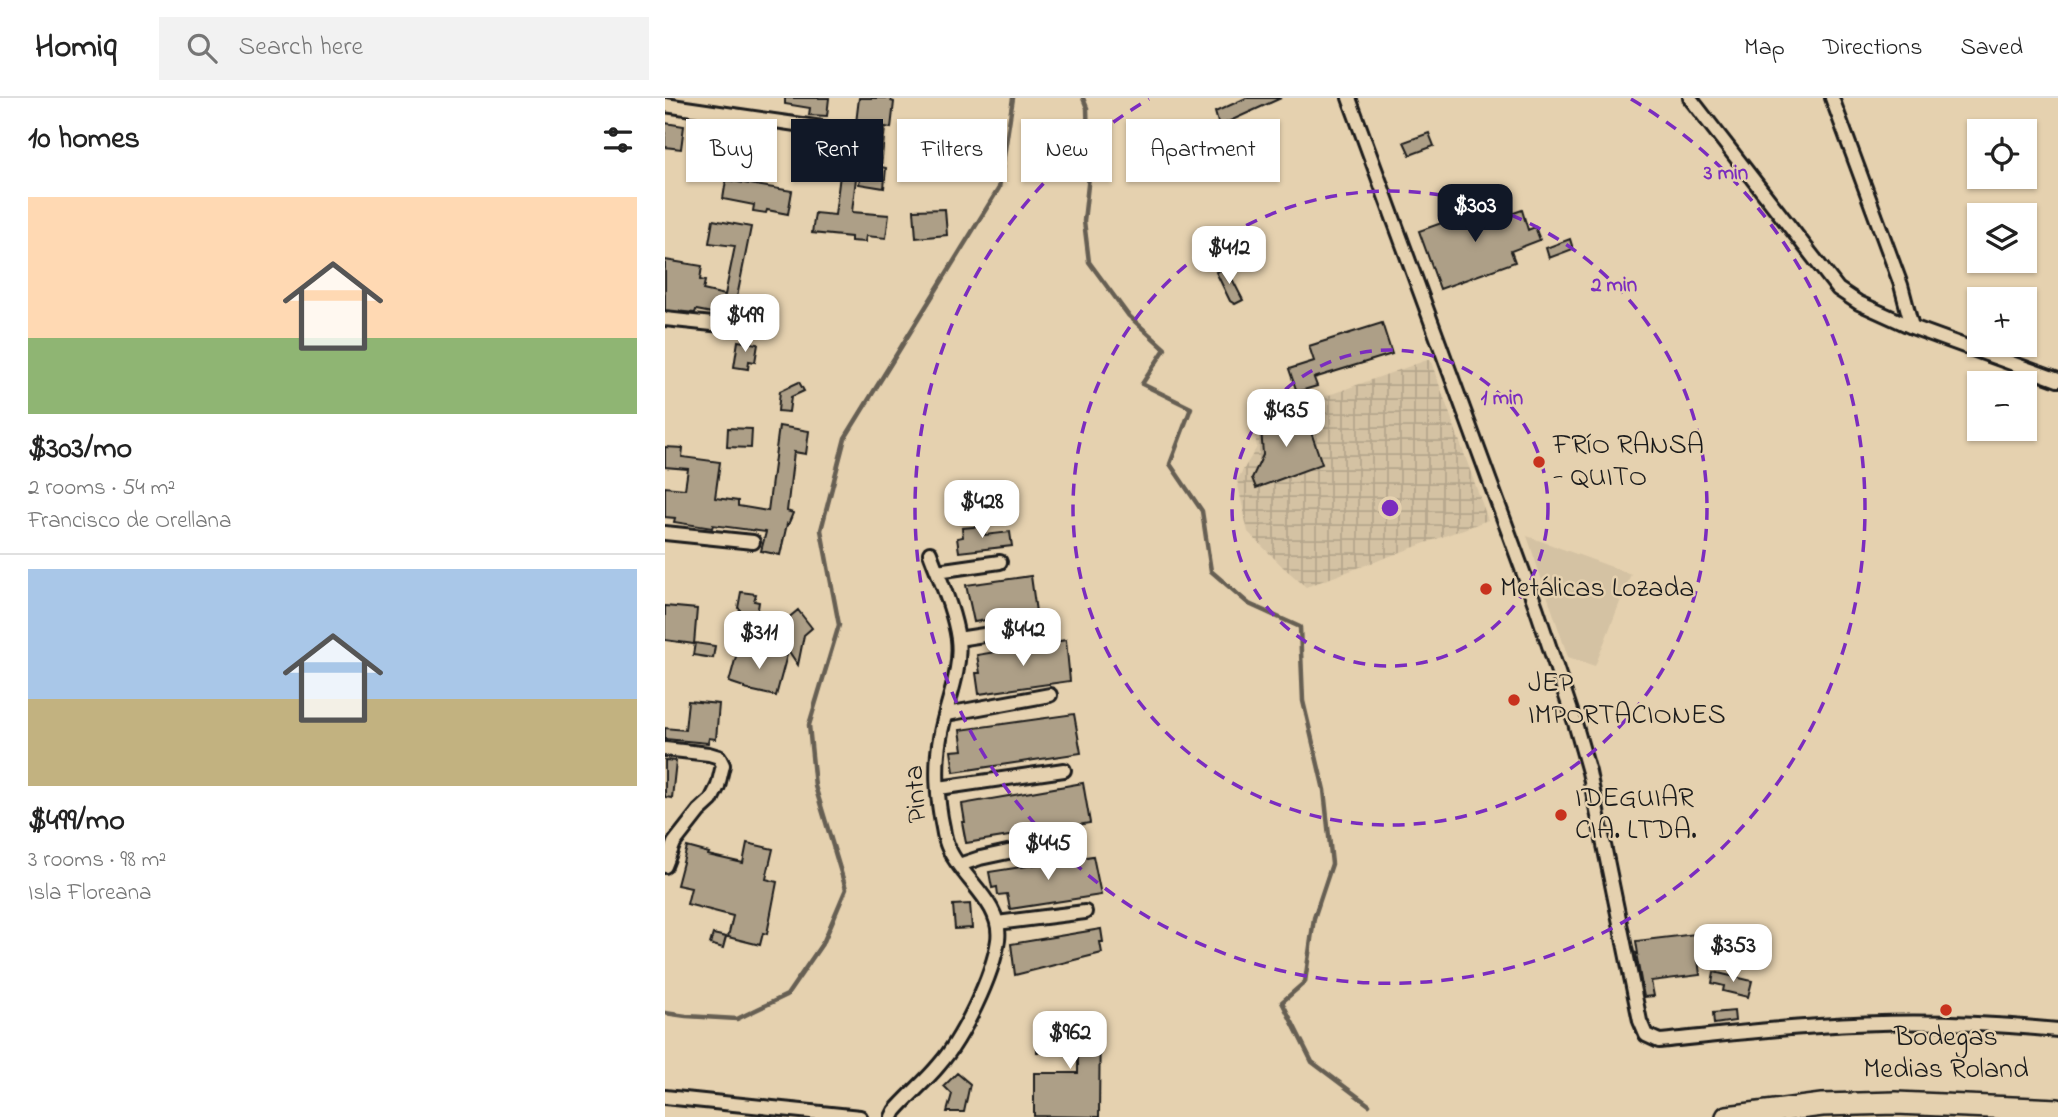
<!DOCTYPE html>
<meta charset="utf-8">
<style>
body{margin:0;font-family:"Indie Flower",sans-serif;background:#f2f2f2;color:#222;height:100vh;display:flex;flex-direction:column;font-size:26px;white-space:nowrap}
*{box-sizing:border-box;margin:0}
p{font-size:23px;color:#767676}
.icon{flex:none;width:38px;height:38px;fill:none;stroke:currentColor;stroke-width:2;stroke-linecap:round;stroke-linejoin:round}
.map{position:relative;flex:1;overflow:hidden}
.details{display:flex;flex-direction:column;background:#fff;width:665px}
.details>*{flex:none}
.banner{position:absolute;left:21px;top:21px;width:665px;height:63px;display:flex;gap:14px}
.buttons{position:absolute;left:1302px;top:21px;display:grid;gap:14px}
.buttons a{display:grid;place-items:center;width:70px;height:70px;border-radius:0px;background:#fff;box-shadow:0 2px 5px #0004;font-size:35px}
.price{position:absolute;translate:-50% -60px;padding:0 16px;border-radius:14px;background:#fff;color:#222;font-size:23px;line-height:46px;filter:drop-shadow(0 2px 4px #0008)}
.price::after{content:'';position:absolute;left:50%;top:42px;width:21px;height:16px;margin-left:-10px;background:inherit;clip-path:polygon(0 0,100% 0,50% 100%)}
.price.on{background:#111827;color:#fff}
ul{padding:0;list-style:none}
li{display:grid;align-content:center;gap:14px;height:371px;padding:0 28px}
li+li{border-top:2px solid #e0e0e0}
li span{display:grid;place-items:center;height:217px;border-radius:0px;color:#555}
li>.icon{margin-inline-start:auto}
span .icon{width:126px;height:126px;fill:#fffc;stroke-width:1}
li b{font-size:30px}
h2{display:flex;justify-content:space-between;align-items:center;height:84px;padding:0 28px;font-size:30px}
.chip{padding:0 24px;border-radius:0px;background:#fff;box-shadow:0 2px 5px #0004;font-size:24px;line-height:63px}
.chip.on{background:#111827;color:#fff}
header{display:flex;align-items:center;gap:42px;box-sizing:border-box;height:98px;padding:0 35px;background:#fff;border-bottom:2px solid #e0e0e0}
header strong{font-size:33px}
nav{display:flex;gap:38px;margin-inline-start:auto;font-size:24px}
.search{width:490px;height:63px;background:#f2f2f2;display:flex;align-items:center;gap:18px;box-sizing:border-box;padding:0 24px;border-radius:0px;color:#767676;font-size:26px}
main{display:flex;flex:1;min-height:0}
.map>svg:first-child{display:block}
.built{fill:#d4c2a3}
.industrial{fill:url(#industrial-grid)}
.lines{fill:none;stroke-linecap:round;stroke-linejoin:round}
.stream{stroke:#665f53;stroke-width:4.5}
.building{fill:#ad9f87;stroke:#1c1c1c;stroke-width:2}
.minor-casing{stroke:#1c1c1c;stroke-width:18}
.trunk-casing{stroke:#1c1c1c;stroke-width:26}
.minor{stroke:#e5d1af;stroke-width:12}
.trunk{stroke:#e5d1af;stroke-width:21}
.ring{fill:none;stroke:#7b2cbf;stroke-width:3.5;stroke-dasharray:12 9}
.poi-dot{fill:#c8321e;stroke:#e5d1af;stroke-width:2.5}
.labels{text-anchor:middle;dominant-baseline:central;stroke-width:5;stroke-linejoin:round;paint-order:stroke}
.poi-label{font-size:28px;fill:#1c1c1c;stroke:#e5d1af;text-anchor:start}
.street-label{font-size:28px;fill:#1c1c1c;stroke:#e5d1af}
.centre{fill:#7b2cbf;stroke:#e5d1af;stroke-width:3.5}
.ring-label{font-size:21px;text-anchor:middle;font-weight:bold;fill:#7b2cbf;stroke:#e5d1af;stroke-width:5;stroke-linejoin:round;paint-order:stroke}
</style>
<header>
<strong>Homiq</strong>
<div class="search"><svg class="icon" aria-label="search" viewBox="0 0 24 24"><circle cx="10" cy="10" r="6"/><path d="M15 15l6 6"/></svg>Search here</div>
<nav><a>Map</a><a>Directions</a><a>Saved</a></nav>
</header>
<main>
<section class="details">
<h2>10 homes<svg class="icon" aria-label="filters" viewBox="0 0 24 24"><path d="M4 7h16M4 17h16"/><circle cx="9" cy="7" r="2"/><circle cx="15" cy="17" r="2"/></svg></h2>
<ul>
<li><span style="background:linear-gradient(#ffd9b3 65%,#8fb573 0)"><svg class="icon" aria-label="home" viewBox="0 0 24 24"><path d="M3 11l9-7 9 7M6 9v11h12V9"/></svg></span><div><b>$303/mo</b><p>2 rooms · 54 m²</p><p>Francisco de Orellana</p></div></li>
<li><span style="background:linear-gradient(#a9c7e8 60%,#c2b280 0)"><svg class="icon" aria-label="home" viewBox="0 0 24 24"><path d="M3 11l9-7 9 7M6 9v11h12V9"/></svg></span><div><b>$499/mo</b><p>3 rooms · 98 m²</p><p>Isla Floreana</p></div></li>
</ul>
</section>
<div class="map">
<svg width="1393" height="1019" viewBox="0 0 1393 1019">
<defs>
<pattern id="industrial-grid" width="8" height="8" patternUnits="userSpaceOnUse" patternTransform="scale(1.75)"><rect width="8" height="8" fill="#d4c2a3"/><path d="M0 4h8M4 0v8" fill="none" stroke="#b5a68c"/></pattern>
</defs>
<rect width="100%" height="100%" fill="#e5d1af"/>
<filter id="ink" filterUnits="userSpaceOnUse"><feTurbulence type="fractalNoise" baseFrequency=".0143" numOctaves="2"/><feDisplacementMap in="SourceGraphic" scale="14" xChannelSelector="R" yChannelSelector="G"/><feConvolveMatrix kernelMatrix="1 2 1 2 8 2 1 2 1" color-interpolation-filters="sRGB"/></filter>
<g filter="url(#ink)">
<path class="built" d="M862 438 966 476 930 568 903 559Z"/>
<path class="industrial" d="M765 261 823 422 641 489 618 469 583 434 572 382 592 349 588 324Z"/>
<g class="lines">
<path class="stream" d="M418 0 422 10 424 78 419 123 424 164 463 217 500 251 477 286 526 310 505 366 537 413 546 473 584 506 635 529 638 603 659 692 667 766 649 820 640 884 617 904 647 964 704 1007
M0 915 21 918 72 921 122 897 159 843 181 791 150 688 144 627 174 527 156 432 180 340 334 90 348 0"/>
</g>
<path class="building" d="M120 0H164L162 18 144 17 145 10 120 6Z
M194 0H226V3L229 4 226 30 220 29 216 69 221 70 219 90 194 86 202 27 191 25Z
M581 0H616L554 28 550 14Z
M0 25 19 28 16 51 0 49Z
M764 35 769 48 745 57 739 44Z
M141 37 178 44 174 70 159 67 160 64 137 60Z
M175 77 191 80 187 114 224 117 221 140 201 138 200 144 186 143V139L147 135 150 115 170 117Z
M61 82 127 93 123 116 102 112 101 115 88 113 89 107 58 101Z
M829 106 832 115 841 112 843 117 857 112 863 132 870 129 875 142 846 153 850 164 775 191 754 133Z
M280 111 282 137 251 140 249 112Z
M48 122 86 129 68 219 31 212 30 215 0 212V162L37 168 35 182 40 183 38 192 60 197 70 148 44 145Z
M905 141 908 151 884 160 881 150Z
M561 169 578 202 570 206 565 203 551 174Z
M717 225 727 256 649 280 652 288 632 294 624 271 649 263 644 248Z
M73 243 93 246 90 264 84 263 83 271 69 269Z
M134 284 139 293 126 299 124 314 113 313 115 293Z
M638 311 657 366 591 390 587 380 598 357 596 330 594 325Z
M114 328 144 333 141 356 129 354 122 413 128 415 123 427 122 426 115 457 96 453 101 434 48 427 47 430 9 424 10 420 0 419V389L20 391 23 371 0 369V349L18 350 17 359 55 364 50 400 73 403V408L103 413Z
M63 330 87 331 86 350 62 349Z
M319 428 320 437 345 434 347 448 294 454 292 440 298 439 297 430Z
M366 478 371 514 309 524 301 487Z
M76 494 91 496 89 503 94 504 91 524 88 523 86 533 73 530 75 511 73 510Z
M0 508 32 511 29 546 0 542Z
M133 512 147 530 139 537 133 567 111 534 125 524 122 521Z
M401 542 405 583 314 596 311 575H315L312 557Z
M30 545 50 548 48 560 28 557Z
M93 549 122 557 111 598 79 591V589L64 584 73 551 91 556Z
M23 603 54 606 51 641 44 640 43 645 0 641V630L20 632Z
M409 616 416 655 289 674 286 653 298 652 295 632Z
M0 662 11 663 7 700 0 699Z
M418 685 425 725 301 745 297 724H300L297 706Z
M82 745 108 751 101 781 112 784 102 836 98 835 95 847 63 839 68 818 22 806 26 790 12 787 22 749 44 755 43 757 78 765Z
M428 758 436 797 345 811 342 796 333 797 332 789 327 790 324 774Z
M305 806 307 830 290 831 288 807Z
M436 831 438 844H435L437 855 350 877 346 846Z
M48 836 61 839 58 850 45 846Z
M1030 836 1035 877 986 883 989 898 979 899 971 855 973 856 971 843Z
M1049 874 1087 883 1083 899 1058 893 1059 888 1047 885Z
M1069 913 1070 923 1049 926 1048 915Z
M412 917H435L434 1019 369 1018V975H413V955L372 954V928H412Z
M292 975 305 986 299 1014H282L287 996 279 988Z"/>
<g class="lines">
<g class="minor-casing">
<path id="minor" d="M684 0 871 509 910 625 924 674 975 923 981 937 994 943C1047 938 1100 931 1154 928 1233 922 1314 924 1393 932
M1025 0 1173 191 1194 205 1247 229 1393 282
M1167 0 1236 187 1247 229
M0 7 185 34
M0 221 76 229
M0 435 88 444
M272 473 335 464
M293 541 376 528
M282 616 385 597
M0 651 44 656 54 659 58 667 53 688 46 702 34 713 9 745 0 768
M274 690 399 672
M294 767 315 760 403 741
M332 825 420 814
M0 999 195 1019
M227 1019 230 1013C244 997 261 983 274 967 298 940 328 877 333 842 338 806 297 781 284 751 281 745 279 737 278 730 272 702 270 668 275 640 280 607 297 576 293 541 289 512 275 482 265 455"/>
</g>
<g class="trunk-casing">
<path id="trunk" d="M1062 1019 1157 1007 1231 1005 1393 1012"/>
</g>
<use href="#minor" class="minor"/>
<use href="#trunk" class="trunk"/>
</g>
</g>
<g class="ring">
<circle cx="725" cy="410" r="158"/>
<circle cx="725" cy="410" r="317"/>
<path d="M966 1A475 475 0 1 1 484 1"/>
</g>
<g class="poi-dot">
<circle cx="874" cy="364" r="7"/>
<circle cx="821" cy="491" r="7"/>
<circle cx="849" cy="602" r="7"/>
<circle cx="896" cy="717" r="7"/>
<circle cx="1281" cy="912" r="7"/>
</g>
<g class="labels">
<g class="poi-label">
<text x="888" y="348">FRíO RANSA<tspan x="888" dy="32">- QUITO</tspan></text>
<text x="835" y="491">Metálicas Lozada</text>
<text x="863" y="586">JEP<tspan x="863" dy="32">IMPORTACIONES</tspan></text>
<text x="910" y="701">IDEGUIAR<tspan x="910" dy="32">CIA. LTDA.</tspan></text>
<text x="1281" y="940" text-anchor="middle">Bodegas<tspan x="1281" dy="32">Medias Roland</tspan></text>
</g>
<g class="street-label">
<text transform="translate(252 696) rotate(-94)">Pinta</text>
</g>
</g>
<circle cx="725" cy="410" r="10" class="centre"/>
<g class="ring-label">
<text x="1061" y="81">3 min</text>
<text x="949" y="193">2 min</text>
<text x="837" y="306">1 min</text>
</g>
</svg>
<div class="buttons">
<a><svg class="icon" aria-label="locate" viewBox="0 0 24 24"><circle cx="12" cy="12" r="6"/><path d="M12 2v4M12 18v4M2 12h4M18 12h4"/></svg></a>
<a><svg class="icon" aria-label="layers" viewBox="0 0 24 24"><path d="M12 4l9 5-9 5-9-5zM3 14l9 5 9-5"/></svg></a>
<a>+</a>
<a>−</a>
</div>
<b class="price on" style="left:810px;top:146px">$303</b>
<b class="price" style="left:564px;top:188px">$412</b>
<b class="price" style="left:80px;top:256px">$499</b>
<b class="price" style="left:621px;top:351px">$435</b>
<b class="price" style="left:317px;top:442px">$428</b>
<b class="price" style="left:358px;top:570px">$442</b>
<b class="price" style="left:94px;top:573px">$311</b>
<b class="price" style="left:383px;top:784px">$445</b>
<b class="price" style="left:1068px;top:886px">$353</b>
<b class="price" style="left:405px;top:973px">$962</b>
<div class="banner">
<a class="chip">Buy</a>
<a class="chip on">Rent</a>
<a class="chip">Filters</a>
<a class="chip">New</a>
<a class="chip">Apartment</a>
</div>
</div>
</main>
